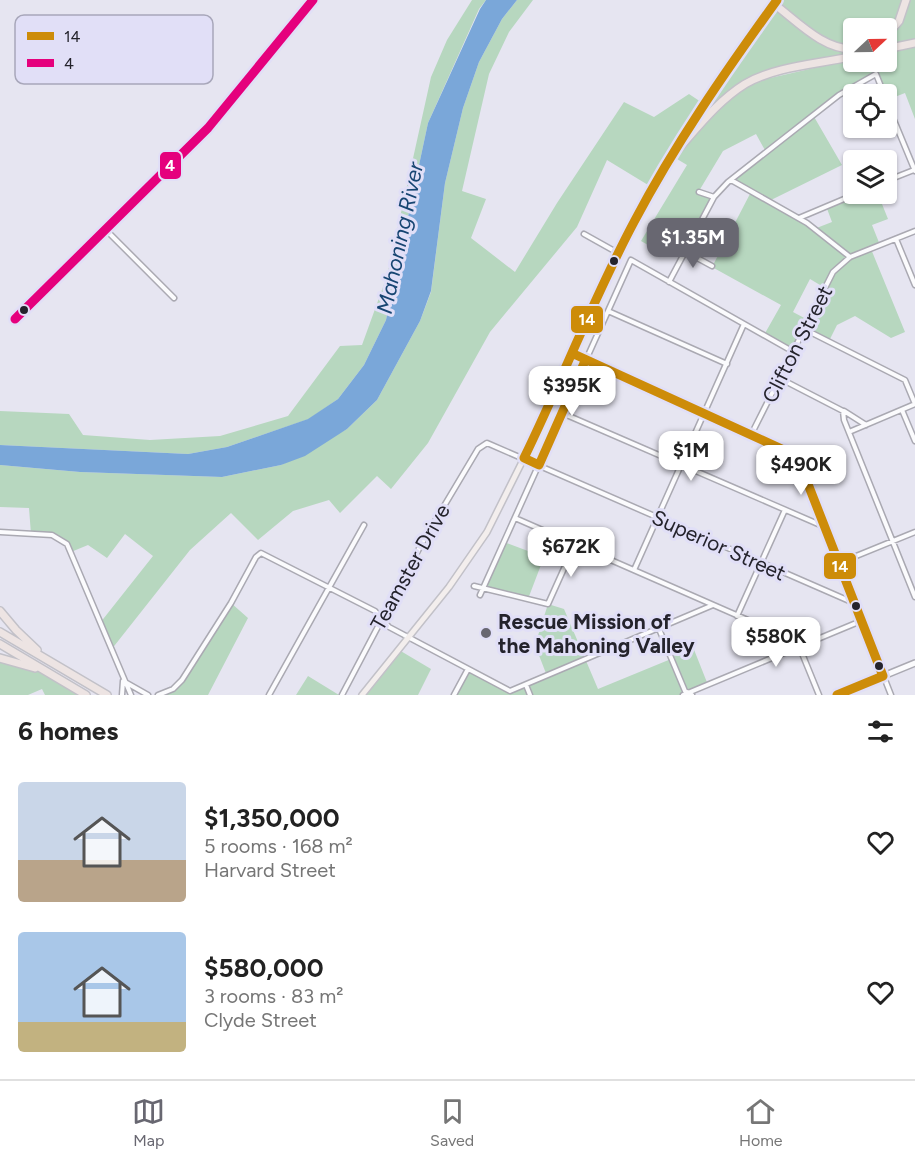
<!DOCTYPE html>
<meta charset="utf-8">
<style>
body{margin:0;font-family:Figtree,sans-serif;background:#f6f6f6;color:#222;height:100vh;display:flex;flex-direction:column;font-size:22px;white-space:nowrap}
*{box-sizing:border-box;margin:0}
p{font-size:20px;color:#767676}
.icon{flex:none;width:33px;height:33px;fill:none;stroke:currentColor;stroke-width:2;stroke-linecap:round;stroke-linejoin:round}
.map{position:relative;height:695px;overflow:hidden}
.details{display:flex;flex-direction:column;background:#fff;flex:1}
.details>*{flex:none}
.needle{width:39px;rotate:68deg}
.buttons{position:absolute;left:843px;top:18px;display:grid;gap:12px}
.buttons a{display:grid;place-items:center;width:54px;height:54px;border-radius:6px;background:#fff;box-shadow:0 2px 4px #0004;font-size:30px}
.price{position:absolute;translate:-50% -51px;padding:0 14px;border-radius:12px;background:#fff;color:#222;font-size:20px;line-height:39px;filter:drop-shadow(0 2px 3px #0008)}
.price::after{content:'';position:absolute;left:50%;top:36px;width:18px;height:14px;margin-left:-9px;background:inherit;clip-path:polygon(0 0,100% 0,50% 100%)}
.price.active{background:#686771;color:#fff}
ul{padding:0;list-style:none}
li{display:flex;align-items:center;gap:18px;height:150px;padding:0 18px}
li span{display:grid;place-items:center;flex:none;width:168px;height:120px;border-radius:6px;color:#555}
li>.icon{margin-inline-start:auto}
span .icon{width:72px;height:72px;fill:#fffc;stroke-width:1}
li b{font-size:26px}
h2{display:flex;justify-content:space-between;align-items:center;height:72px;padding:0 18px;font-size:26px}
.menu{display:flex;justify-content:space-around;align-items:center;height:84px;border-top:2px solid #e0e0e0;background:#fff;font-size:16px;color:#767676}
.menu a{display:grid;justify-items:center;gap:3px}
.menu .active{color:#686771}
.map>svg:first-child{display:block}
.green{fill:#b7d7bf;fill-rule:evenodd}
.water{fill:#7aa7d9}
.lines{fill:none;stroke-linecap:round;stroke-linejoin:round}
.minor-casing{stroke:#aaa9b2;stroke-width:7}
.secondary-casing{stroke:#aaa9b2;stroke-width:8}
.primary-casing{stroke:#c2c1c8;stroke-width:8}
.motorway-casing{stroke:#c2c1c8;stroke-width:10}
.minor{stroke:#fbfbfd;stroke-width:4}
.secondary{stroke:#fbfbfd;stroke-width:5}
.primary{stroke:#f3eeed;stroke-width:5}
.motorway{stroke:#ede4e3;stroke-width:7}
.bus-1-casing{stroke:#e1dff7;stroke-width:14}
.bus-2-casing{stroke:#e1dff7;stroke-width:14}
.bus-1{stroke:#cd8c09;stroke-width:9}
.bus-2{stroke:#e5007d;stroke-width:9}
.bus-dot{fill:#24232c;stroke:#e1dff7;stroke-width:2}
.poi-dot{fill:#686771;stroke:#e1dff7;stroke-width:2}
.labels{text-anchor:middle;dominant-baseline:central;stroke-width:6;stroke-linejoin:round;paint-order:stroke}
.street-label{font-size:21px;fill:#24232c;stroke:#e1dff7}
.poi-label{font-size:21px;font-weight:bold;fill:#24232c;stroke:#e1dff7;text-anchor:start}
.water-label{font-size:22px;font-style:italic;fill:#174572;stroke:#e1dff7}
.key{fill:#e1dff7;stroke:#a8a7ba;stroke-width:1.5}
.key-label{font-size:16px;fill:#24232c}
.line-badge{stroke:#e1dff7;stroke-width:2}
.badge-label{font-size:16px;text-anchor:middle;font-weight:bold;fill:#fff}
</style>
<div class="map">
<svg width="915" height="695" viewBox="0 0 915 695">
<rect width="100%" height="100%" fill="#e6e5f1"/>
<path class="green" d="M472 0H486L479 9 428 123 386 320 364 365 338 399 309 419 227 447 188 454 0 445V411L69 414 83 435 150 440 220 436 288 416 340 346 362 345 387 276 431 77 447 40Z
M517 0H533L509 32 489 74 462 191 486 199 471 238 515 272 557 203 624 102 654 117 689 94 704 104 777 0H915V40L887 47 886 28H854L853 54 767 73 745 88 766 79 853 59 854 62H886L887 52 915 45V119L905 93 887 100 886 94H884L876 75 839 95 813 115 842 165 769 201 814 229 832 222 826 206 856 194H878L888 219 872 225 880 245 871 249 905 332 891 338 855 316 837 325 829 341 804 329 792 351 764 335 781 305 712 267 751 192 731 180 766 152 756 134 723 151 699 191 714 197 695 235 674 225 660 252 641 241 687 165 672 156 653 188 607 160 577 227 490 332 428 443 391 489 377 476 340 513 329 500 293 511 258 540 231 513 190 550 111 650 100 623 153 556 125 534 107 558 88 545 71 552 57 536 31 534 29 508 0 507V465L80 472 222 477 281 465 347 429 377 400 420 321 431 292 445 183 463 108 479 62 502 19ZM810 279 825 288 808 320 793 312Z
M504 542 544 557 528 599 483 589Z
M231 603 248 618 208 695H158L178 685Z
M548 604 564 609 598 689 671 659 668 652 691 642 708 685 683 695H454L468 669 510 691 547 676 535 645Z
M399 650 431 669 418 695H362Z
M0 658 51 674 79 691 76 695H45L42 689 28 695H0Z
M308 676 339 695H296Z"/>
<path class="water" d="M486 0H517L502 19 479 62 463 108 445 183 431 291 420 321 377 400 347 429 305 456 281 465 222 477 80 472 0 465V445L188 454 227 447 308 419 338 399 364 365 386 320 428 123 480 9Z"/>
<g class="lines">
<g class="minor-casing">
<path id="minor" d="M886 101 915 171
M731 180 807 223 850 257
M886 181 914 170
M699 192 714 197
M799 218 856 194
M107 231 174 298
M584 234 618 253
M896 239 915 285
M686 252 712 266
M669 282 714 197 728 182 839 95 876 74 884 94
M608 311 727 364
M15 319 208 128 313 0
M804 329 905 380 915 404
M585 361 797 456 891 695
M779 378 843 411 844 420 915 597
M902 410 915 441
M844 411 866 425
M562 413 825 527
M849 432 915 404
M751 435 833 272 850 257 915 231
M515 518 791 639 799 646 819 695
M0 532 52 535 67 544 131 695
M839 563 915 532
M634 570 744 324
M474 586 548 604 575 544
M480 595 631 260 792 351
M737 616 784 512
M659 629 685 691 692 695
M125 682 148 695
M526 685 530 695
M122 695 123 681
M158 695 173 689 182 680 231 603 256 557 261 553 375 611 389 627 510 691 713 605
M269 695 364 525
M342 695 422 543 478 449 487 443 854 603
M454 695 468 669
M683 695 861 621"/>
</g>
<g class="secondary-casing">
<path id="secondary" d="M837 695 915 663"/>
</g>
<g class="primary-casing">
<path id="primary" d="M678 145 722 78 777 0
M574 347 576 355 585 361
M362 695 449 587 487 532 532 442 618 253 673 153"/>
</g>
<g class="motorway-casing">
<path id="motorway" d="M774 4C797 21 823 50 854 49
M886 36 899 21 906 0
M886 49 915 43
M672 156C695 131 716 102 745 84 776 66 819 64 854 56
M0 611 16 630 37 650
M0 632 107 695
M0 644 86 695
M0 658 35 668"/>
</g>
<use href="#minor" class="minor"/>
<use href="#secondary" class="secondary"/>
<use href="#primary" class="primary"/>
<use href="#motorway" class="motorway"/>
<g class="bus-1-casing">
<path id="bus-1" d="M576 355 797 456
M585 361 539 465 524 458C562 380 593 299 634 222 675 144 725 72 777 0
M797 456 883 676
M837 695 883 676"/>
</g>
<g class="bus-2-casing">
<path id="bus-2" d="M15 319 208 128 313 0"/>
</g>
<use href="#bus-1" class="bus-1"/>
<use href="#bus-2" class="bus-2"/>
</g>
<g class="bus-dot">
<circle cx="614" cy="261" r="5"/>
<circle cx="24" cy="310" r="5"/>
<circle cx="856" cy="606" r="5"/>
<circle cx="879" cy="666" r="5"/>
</g>
<circle class="poi-dot" cx="486" cy="633" r="6"/>
<g class="labels">
<g class="street-label">
<text transform="translate(797 344) rotate(-63)">Clifton Street</text>
<text transform="translate(719 545) rotate(24)">Superior Street</text>
<text transform="translate(410 567) rotate(-61)">Teamster Drive</text>
</g>
<g class="poi-label">
<text x="498" y="621">Rescue Mission of<tspan x="498" dy="24">the Mahoning Valley</tspan></text>
</g>
<g class="water-label">
<text transform="translate(400 238) rotate(-78)">Mahoning River</text>
</g>
</g>
<rect x="15" y="15" width="198" height="69" rx="9" class="key"/>
<rect x="27" y="32" width="27" height="8" fill="#cd8c09"/>
<rect x="27" y="59" width="27" height="8" fill="#e5007d"/>
<g class="key-label">
<text x="64" y="42">14</text>
<text x="64" y="69">4</text>
</g>
<g class="line-badge">
<rect x="159" y="151" width="23" height="29" rx="6" fill="#e5007d"/>
<rect x="570" y="305" width="34" height="29" rx="6" fill="#cd8c09"/>
<rect x="823" y="552" width="34" height="28" rx="6" fill="#cd8c09"/>
</g>
<g class="badge-label">
<text x="170" y="171">4</text>
<text x="587" y="325">14</text>
<text x="840" y="572">14</text>
</g>
</svg>
<div class="buttons">
<a><svg class="needle" viewBox="-14 -14 28 28"><path d="M0-13l5 13h-10z" fill="#e53935"/><path d="M0 13l5-13h-10z" fill="#767676"/></svg></a>
<a><svg class="icon" aria-label="locate" viewBox="0 0 24 24"><circle cx="12" cy="12" r="6"/><path d="M12 2v4M12 18v4M2 12h4M18 12h4"/></svg></a>
<a><svg class="icon" aria-label="layers" viewBox="0 0 24 24"><path d="M12 4l9 5-9 5-9-5zM3 14l9 5 9-5"/></svg></a>
</div>
<b class="price active" style="left:693px;top:269px">$1.35M</b>
<b class="price" style="left:572px;top:417px">$395K</b>
<b class="price" style="left:691px;top:482px">$1M</b>
<b class="price" style="left:801px;top:496px">$490K</b>
<b class="price" style="left:571px;top:578px">$672K</b>
<b class="price" style="left:776px;top:668px">$580K</b>
</div>
<section class="details">
<h2>6 homes<svg class="icon" aria-label="filters" viewBox="0 0 24 24"><path d="M4 7h16M4 17h16"/><circle cx="9" cy="7" r="2"/><circle cx="15" cy="17" r="2"/></svg></h2>
<ul>
<li><span style="background:linear-gradient(#c9d6e8 65%,#b9a48a 0)"><svg class="icon" aria-label="home" viewBox="0 0 24 24"><path d="M3 11l9-7 9 7M6 9v11h12V9"/></svg></span><div><b>$1,350,000</b><p>5 rooms · 168 m²</p><p>Harvard Street</p></div><svg class="icon" aria-label="heart" viewBox="0 0 24 24"><path d="M12 20l-8-8c-3-5 5-10 8-4 3-6 11-1 8 4z"/></svg></li>
<li><span style="background:linear-gradient(#a9c7e8 75%,#c2b280 0)"><svg class="icon" aria-label="home" viewBox="0 0 24 24"><path d="M3 11l9-7 9 7M6 9v11h12V9"/></svg></span><div><b>$580,000</b><p>3 rooms · 83 m²</p><p>Clyde Street</p></div><svg class="icon" aria-label="heart" viewBox="0 0 24 24"><path d="M12 20l-8-8c-3-5 5-10 8-4 3-6 11-1 8 4z"/></svg></li>
</ul>
</section>
<nav class="menu">
<a class="active"><svg class="icon" aria-label="map" viewBox="0 0 24 24"><path d="M3 6l6-2 6 2 6-2v14l-6 2-6-2-6 2zM9 4v14M15 6v14"/></svg>Map</a>
<a><svg class="icon" aria-label="saved" viewBox="0 0 24 24"><path d="M7 4h10v16l-5-4-5 4z"/></svg>Saved</a>
<a><svg class="icon" aria-label="home" viewBox="0 0 24 24"><path d="M3 11l9-7 9 7M6 9v11h12V9"/></svg>Home</a>
</nav>
